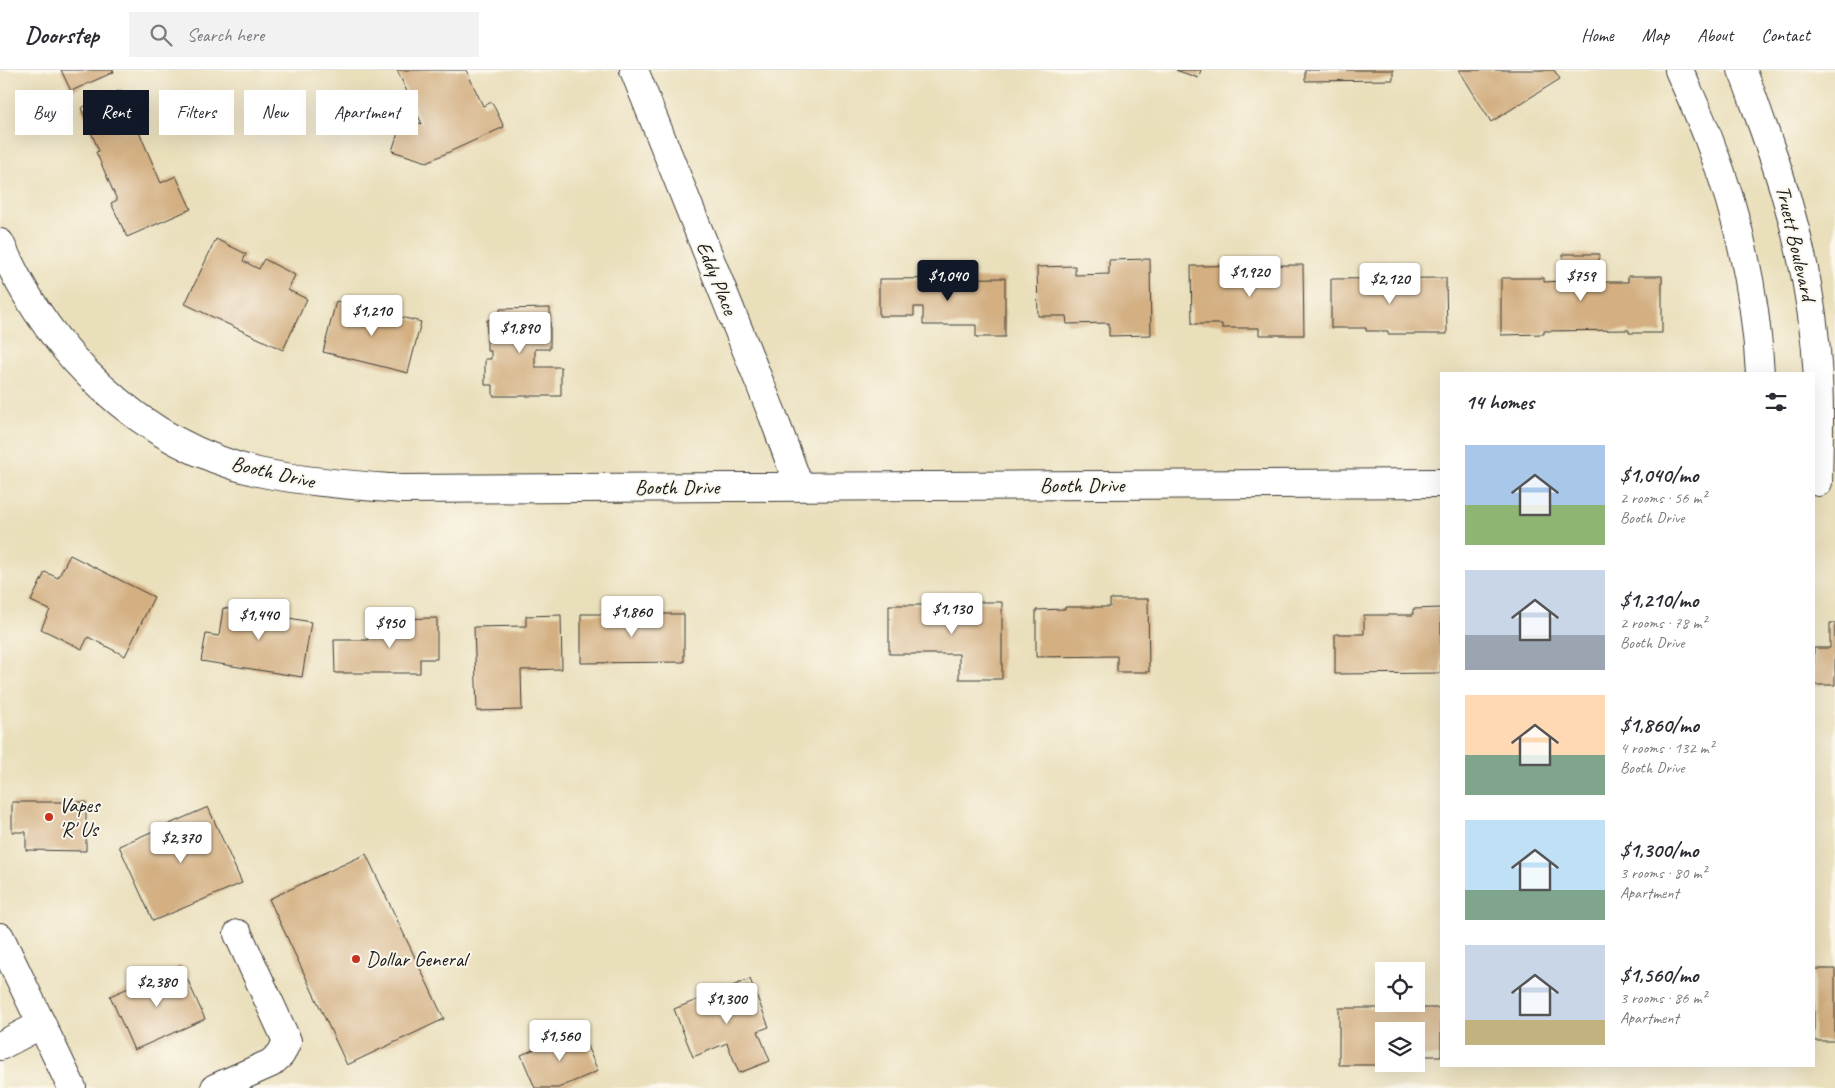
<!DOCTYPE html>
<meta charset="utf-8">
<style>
body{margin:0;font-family:Caveat,sans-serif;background:#f2f2f3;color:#2b2b33;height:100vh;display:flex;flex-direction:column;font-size:19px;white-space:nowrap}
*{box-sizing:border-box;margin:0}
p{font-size:16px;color:#7c7c81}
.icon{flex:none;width:28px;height:28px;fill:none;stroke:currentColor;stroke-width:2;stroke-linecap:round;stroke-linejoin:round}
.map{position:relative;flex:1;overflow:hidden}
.panel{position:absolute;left:1440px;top:302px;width:375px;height:695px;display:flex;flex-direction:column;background:#fff;border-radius:0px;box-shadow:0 5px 20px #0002}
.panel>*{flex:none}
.banner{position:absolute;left:15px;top:20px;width:475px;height:45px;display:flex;gap:10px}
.buttons{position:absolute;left:1375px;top:892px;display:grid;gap:10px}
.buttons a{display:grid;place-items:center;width:50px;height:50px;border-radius:0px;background:#fff;box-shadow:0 5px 20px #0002;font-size:25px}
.price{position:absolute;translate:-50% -42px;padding:0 11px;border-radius:5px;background:#fff;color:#222;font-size:16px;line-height:32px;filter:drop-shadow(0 1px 2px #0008)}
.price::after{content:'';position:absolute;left:50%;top:30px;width:15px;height:11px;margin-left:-8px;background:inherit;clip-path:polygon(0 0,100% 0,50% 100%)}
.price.selected{background:#111827;color:#fff}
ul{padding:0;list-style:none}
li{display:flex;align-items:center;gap:15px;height:125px;padding:0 25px}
li span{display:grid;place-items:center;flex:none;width:140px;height:100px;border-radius:0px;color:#555}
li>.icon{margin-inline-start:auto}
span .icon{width:60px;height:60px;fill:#fffc;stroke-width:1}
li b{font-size:21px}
h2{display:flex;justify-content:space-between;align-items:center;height:60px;padding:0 25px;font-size:21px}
.chip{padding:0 18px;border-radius:0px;background:#fff;box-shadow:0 5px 20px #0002;font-size:18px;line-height:45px}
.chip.selected{background:#111827;color:#fff}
header{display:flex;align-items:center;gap:30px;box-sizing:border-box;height:70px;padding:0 25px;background:#fff;border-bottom:1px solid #e1e1e2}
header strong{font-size:24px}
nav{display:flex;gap:28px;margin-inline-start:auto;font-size:18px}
.search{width:350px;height:45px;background:#f2f2f3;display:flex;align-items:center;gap:12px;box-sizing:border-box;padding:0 18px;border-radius:0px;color:#7c7c81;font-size:19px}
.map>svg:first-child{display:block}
.building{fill:#d3af81}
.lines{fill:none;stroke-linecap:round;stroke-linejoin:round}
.minor-casing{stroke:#3b3934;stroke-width:30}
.minor{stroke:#fff;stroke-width:28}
.poi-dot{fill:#c8321e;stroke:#fbf7ec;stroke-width:2}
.labels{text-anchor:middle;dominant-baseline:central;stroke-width:4;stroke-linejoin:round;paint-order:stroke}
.street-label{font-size:21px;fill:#1c1c1c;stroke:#fbf7ec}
.poi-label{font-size:21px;fill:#1c1c1c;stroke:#fbf7ec;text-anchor:start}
</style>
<header>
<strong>Doorstep</strong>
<div class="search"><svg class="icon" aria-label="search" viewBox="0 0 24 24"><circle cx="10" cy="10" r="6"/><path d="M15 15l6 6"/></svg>Search here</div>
<nav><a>Home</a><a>Map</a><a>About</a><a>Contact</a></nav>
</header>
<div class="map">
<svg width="1835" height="1018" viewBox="0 0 1835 1018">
<rect width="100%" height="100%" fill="#fbf7ec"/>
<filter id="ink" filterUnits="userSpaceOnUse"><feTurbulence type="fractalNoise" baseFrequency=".02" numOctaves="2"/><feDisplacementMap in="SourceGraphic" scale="10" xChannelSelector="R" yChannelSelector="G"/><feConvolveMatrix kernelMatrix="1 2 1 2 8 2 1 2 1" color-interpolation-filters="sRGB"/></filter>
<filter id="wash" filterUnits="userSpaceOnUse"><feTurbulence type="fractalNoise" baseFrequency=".0096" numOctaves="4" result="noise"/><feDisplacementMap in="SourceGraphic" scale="20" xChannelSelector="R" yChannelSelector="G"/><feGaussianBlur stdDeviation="1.12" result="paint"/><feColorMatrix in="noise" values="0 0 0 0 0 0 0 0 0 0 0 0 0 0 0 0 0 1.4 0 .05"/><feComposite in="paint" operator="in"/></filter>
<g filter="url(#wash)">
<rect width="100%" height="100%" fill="#eadfbb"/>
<g id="blocks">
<path class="building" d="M61 0H113L114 2 71 21Z
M397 0H466L483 36 492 32 504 57 427 92 392 81 403 48 422 54Z
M1176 0H1201L1198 8Z
M1305 0H1393V10L1305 11Z
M1459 0H1554L1560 9 1491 52Z
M121 20 161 113 176 106 191 139 127 167 111 133 117 130 96 82 99 81 81 38Z
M216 169 246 184 243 191 259 199 264 189 295 205 288 220 307 229 283 280 185 234Z
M1563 184H1599V212H1628V206H1662V263H1629V260L1544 261V264L1501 265V208H1544V212L1564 211Z
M1150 189 1151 265 1109 266V253L1067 254 1066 246H1038L1037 197 1075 196V205L1109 204V190Z
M1303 195 1304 265H1259V258H1222V254H1192L1191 196Z
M1005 208V267H976V255H923V237H914V246H879V209Z
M1446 208 1447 264H1388V261H1366V258H1331V209Z
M336 231 421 252 408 303 323 282Z
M550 238V279H535V297H561V326H493V315H485V289H491V281H487V250H500V239Z
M70 485 154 527 125 586 88 567 82 579 41 559 50 540 31 531 45 502 58 508Z
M1110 529H1148L1149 602H1117V586L1036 587V540L1065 539V537H1110Z
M249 532 275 536 273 545 311 552 302 607 201 591 206 564 219 566 223 538 247 542Z
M968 532H1002V609H959V584H889V535H968Z
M1441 538V603L1335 604V564H1364V545H1413V539Z
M581 544H684V592L581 593Z
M561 545 562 599 521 600 522 640 477 641 474 557 526 556V546Z
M437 548V589H420V603H335L334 570H368V566H388V549Z
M1830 553H1835V615H1814V578H1830Z
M12 732H86V781L26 780V762H12Z
M208 737 242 813 153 851 119 776Z
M366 784 444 949 347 995 269 829Z
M181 895 205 949 134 980 110 926Z
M1814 899H1835V971H1814Z
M750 909 769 957 758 961 770 991 739 1003 727 973 693 987 674 939Z
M1339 938H1441V986H1416V961H1384V995H1339Z
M580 960 598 1001 558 1018H535L521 985Z"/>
</g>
</g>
<g filter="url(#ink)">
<use href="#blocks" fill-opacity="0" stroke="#3b3934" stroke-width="1"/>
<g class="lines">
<g class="minor-casing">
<path id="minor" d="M634 0 773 346 799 416
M1679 0C1689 23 1700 46 1709 70 1738 144 1756 225 1760 304
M1742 0C1750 18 1756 38 1763 57 1793 138 1814 223 1818 309 1820 343 1819 377 1818 412
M0 173C48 282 139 374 258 402 305 412 353 415 401 419L1441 413
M0 867 72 1018
M0 976 42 954
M215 1018 271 993 281 984 287 971 238 864"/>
</g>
<use href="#minor" class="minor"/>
</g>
</g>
<g class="poi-dot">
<circle cx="49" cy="747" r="5"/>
<circle cx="356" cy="889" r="5"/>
</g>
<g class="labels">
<g class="street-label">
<text transform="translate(1796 173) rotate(77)">Truett Boulevard</text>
<text transform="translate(717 208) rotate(68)">Eddy Place</text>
<text transform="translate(273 402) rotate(13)">Booth Drive</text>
<text x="1082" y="415">Booth Drive</text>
<text x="677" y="417">Booth Drive</text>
</g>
<g class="poi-label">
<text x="59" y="735">Vapes<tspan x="59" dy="24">'R' Us</tspan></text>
<text x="366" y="889">Dollar General</text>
</g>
</g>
</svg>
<div class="buttons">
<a><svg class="icon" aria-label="locate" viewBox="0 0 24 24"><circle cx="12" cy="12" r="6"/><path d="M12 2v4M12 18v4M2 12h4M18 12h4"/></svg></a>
<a><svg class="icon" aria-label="layers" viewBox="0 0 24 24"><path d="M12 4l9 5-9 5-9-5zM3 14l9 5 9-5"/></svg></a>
</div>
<b class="price" style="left:1250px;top:228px">$1,920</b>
<b class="price selected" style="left:948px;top:232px">$1,040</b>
<b class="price" style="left:1581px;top:232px">$759</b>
<b class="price" style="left:1390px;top:235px">$2,120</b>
<b class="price" style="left:372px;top:267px">$1,210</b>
<b class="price" style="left:520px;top:284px">$1,890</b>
<b class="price" style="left:952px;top:565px">$1,130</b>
<b class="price" style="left:632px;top:568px">$1,860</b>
<b class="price" style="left:259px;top:571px">$1,440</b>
<b class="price" style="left:390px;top:579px">$950</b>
<b class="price" style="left:181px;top:794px">$2,370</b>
<b class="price" style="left:157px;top:938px">$2,380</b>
<b class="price" style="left:727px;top:955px">$1,300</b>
<b class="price" style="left:560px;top:992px">$1,560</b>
<div class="banner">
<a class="chip">Buy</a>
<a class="chip selected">Rent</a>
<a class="chip">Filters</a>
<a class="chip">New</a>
<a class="chip">Apartment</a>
</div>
<section class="panel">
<h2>14 homes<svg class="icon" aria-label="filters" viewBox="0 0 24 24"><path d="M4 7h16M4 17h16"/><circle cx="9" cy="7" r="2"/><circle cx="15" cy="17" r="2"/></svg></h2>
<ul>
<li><span style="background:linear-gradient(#a9c7e8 60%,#8fb573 0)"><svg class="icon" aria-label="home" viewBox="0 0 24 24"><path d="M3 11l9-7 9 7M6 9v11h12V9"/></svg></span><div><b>$1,040/mo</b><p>2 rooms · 56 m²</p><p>Booth Drive</p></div></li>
<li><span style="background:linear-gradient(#c9d6e8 65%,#9aa5b1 0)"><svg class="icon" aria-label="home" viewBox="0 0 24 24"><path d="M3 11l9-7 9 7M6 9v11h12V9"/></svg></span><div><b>$1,210/mo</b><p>2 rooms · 78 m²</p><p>Booth Drive</p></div></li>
<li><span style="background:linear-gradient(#ffd9b3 60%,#7fa58c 0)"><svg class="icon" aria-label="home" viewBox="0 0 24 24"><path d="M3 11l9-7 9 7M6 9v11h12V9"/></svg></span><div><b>$1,860/mo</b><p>4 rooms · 132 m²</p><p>Booth Drive</p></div></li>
<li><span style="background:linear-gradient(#bfe0f5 70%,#7fa58c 0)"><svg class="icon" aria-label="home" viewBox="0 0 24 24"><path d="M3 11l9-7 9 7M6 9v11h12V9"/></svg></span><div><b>$1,300/mo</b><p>3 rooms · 80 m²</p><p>Apartment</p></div></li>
<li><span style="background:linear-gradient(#c9d6e8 75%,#c2b280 0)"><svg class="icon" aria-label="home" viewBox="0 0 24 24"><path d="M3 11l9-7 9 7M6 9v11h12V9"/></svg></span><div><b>$1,560/mo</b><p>3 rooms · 86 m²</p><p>Apartment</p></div></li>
</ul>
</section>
</div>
